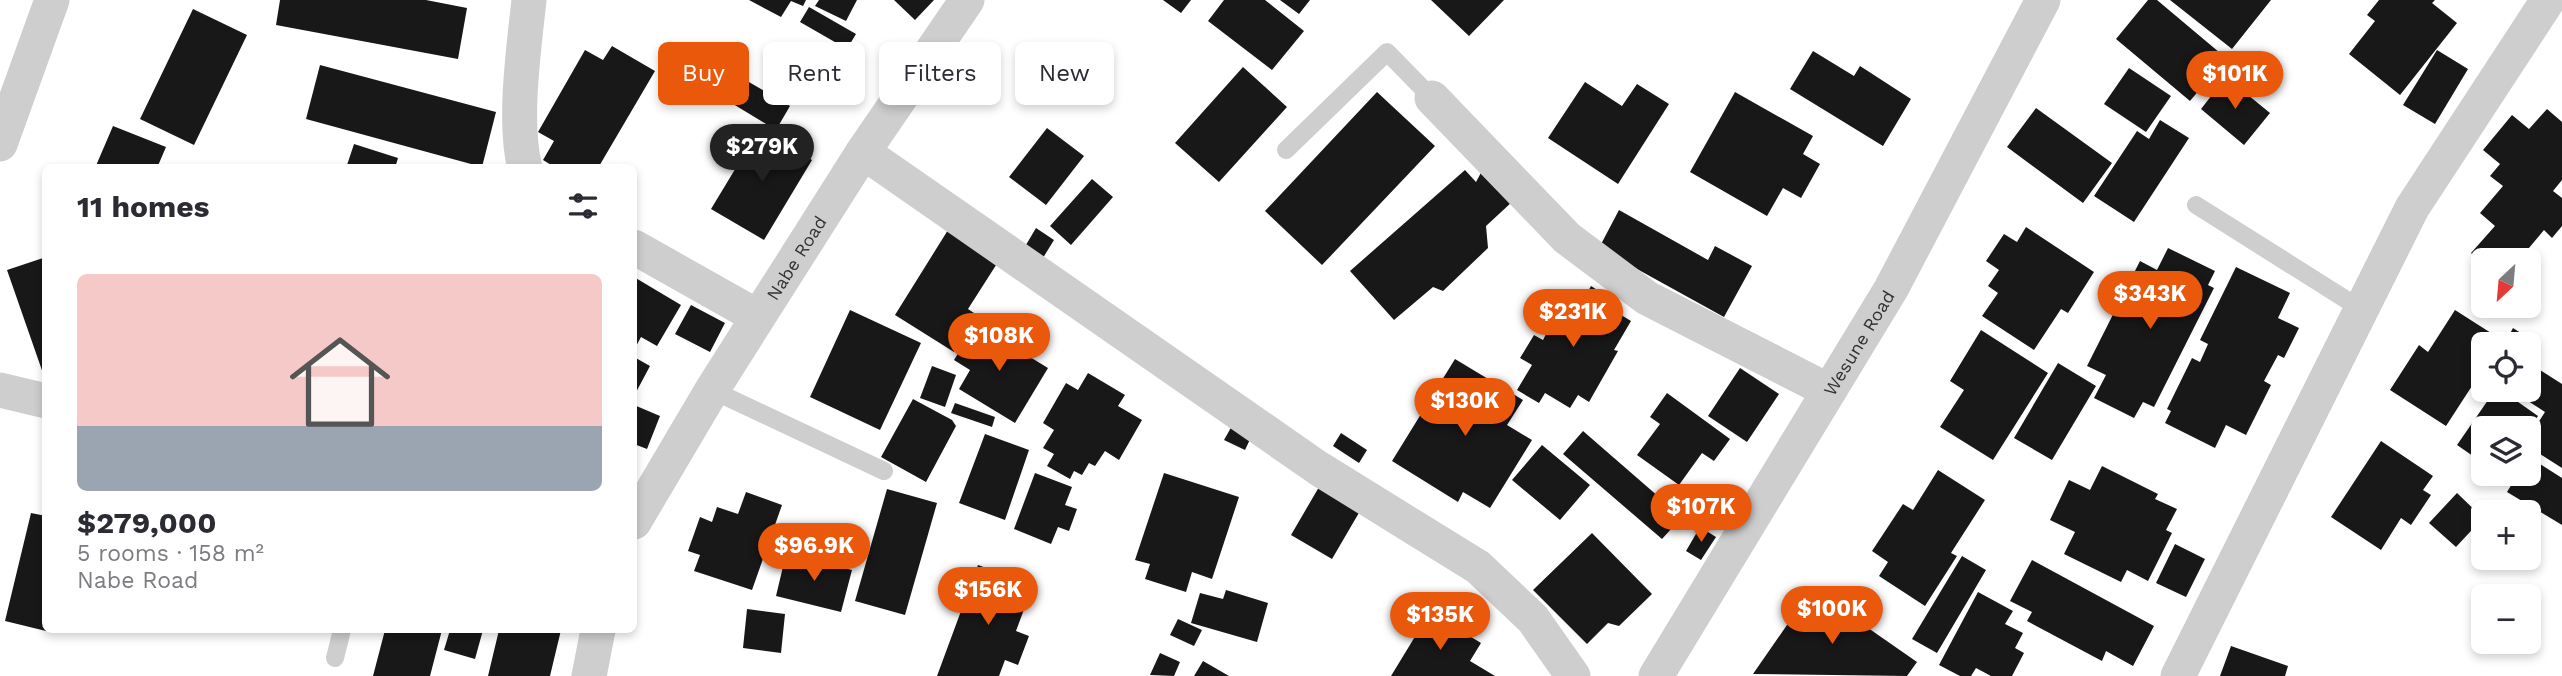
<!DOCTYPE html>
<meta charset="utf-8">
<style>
body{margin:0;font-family:"Work Sans",sans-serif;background:#f2f2f3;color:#2b2b33;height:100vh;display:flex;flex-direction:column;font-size:26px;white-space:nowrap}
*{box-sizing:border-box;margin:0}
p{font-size:23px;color:#7c7c81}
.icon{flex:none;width:38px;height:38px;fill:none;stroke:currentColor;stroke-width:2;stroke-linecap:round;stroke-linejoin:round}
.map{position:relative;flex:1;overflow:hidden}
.drawer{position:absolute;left:42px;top:164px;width:595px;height:469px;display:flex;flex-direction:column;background:#fff;border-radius:10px;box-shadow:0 4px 10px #0003}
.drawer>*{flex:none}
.top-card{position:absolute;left:658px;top:42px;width:665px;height:63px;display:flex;gap:14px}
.needle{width:46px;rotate:206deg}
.fabs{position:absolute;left:2471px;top:248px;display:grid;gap:14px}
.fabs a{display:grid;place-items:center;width:70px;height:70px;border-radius:10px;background:#fff;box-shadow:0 4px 10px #0003;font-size:35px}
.price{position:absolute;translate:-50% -60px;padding:0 16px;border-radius:24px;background:#ea580c;color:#fff;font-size:23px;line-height:46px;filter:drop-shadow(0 2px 4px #0008)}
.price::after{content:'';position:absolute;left:50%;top:42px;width:21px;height:16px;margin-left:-10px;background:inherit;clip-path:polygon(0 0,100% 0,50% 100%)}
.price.current{background:#222;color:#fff}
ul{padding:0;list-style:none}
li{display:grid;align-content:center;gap:14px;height:371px;padding:0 35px}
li+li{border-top:2px solid #e1e1e2}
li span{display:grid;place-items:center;height:217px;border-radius:10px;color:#555}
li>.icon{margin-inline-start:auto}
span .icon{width:126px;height:126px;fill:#fffc;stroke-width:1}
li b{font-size:30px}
h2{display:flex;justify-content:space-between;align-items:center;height:84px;padding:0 35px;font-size:30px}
.chip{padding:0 24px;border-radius:10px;background:#fff;box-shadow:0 4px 10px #0003;font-size:24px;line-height:63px}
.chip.current{background:#ea580c;color:#fff}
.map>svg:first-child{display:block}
.building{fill:#181818}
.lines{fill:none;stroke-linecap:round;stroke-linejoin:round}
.service{stroke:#cecece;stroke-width:18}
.minor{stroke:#cecece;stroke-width:35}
.labels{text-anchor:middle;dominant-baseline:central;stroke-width:7;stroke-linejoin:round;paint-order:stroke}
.street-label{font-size:18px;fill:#313131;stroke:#fff}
</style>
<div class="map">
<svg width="2562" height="676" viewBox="0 0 2562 676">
<rect width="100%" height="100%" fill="#fff"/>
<path class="building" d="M280 0H426L467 8 458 59 276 25Z
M749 0H806L803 6 791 1 781 17Z
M819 0H857L846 21 815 6Z
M894 0H934L915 20Z
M1163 0H1191L1181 13Z
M1224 0H1265L1304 31 1272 70 1208 21Z
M1280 0H1310L1299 14Z
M1431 0H1504L1469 36Z
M2148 0H2157L2226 58 2190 101 2116 39Z
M2170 0H2271L2232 49Z
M2379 0H2435L2432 3 2457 23 2400 95 2349 54 2375 21 2367 15Z
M809 7 856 34 847 49 800 22Z
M193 9 247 35 194 145 140 119Z
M612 46 655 71 598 168H556L543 160 554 141 538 132 585 50 603 60Z
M2437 50 2468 69 2435 124 2403 105Z
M1813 51 1854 76 1860 66 1911 99 1883 146 1790 89Z
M320 65 496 112 482 167 306 119Z
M723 67 790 106 776 130 710 90Z
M1243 67 1287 107 1219 182 1175 143Z
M2129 68 2171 96 2146 132 2104 104Z
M2226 77 2270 113 2244 145 2201 109Z
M1585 82 1622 106 1637 84 1669 104 1618 184 1548 138Z
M1377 92 1435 146 1322 265 1265 211Z
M1735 92 1813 136 1803 154 1820 164 1801 198 1783 188 1767 216 1690 172Z
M2036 108 2112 163 2083 203 2007 147Z
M2547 109 2562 122V180L2553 191 2562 198V226L2552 238 2544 230 2518 261H2483V263L2471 253 2495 226 2480 213 2503 186 2490 176 2500 164 2483 150 2512 115 2529 129Z
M2160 120 2189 138 2134 222 2094 196 2137 131 2149 139Z
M113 126 166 147 157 168H95Z
M760 128 812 160 764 240 711 209Z
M1047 128 1084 156 1046 205 1009 177Z
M354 144 398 158 395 168H346Z
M1483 169 1513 201 1486 226 1488 248 1443 291 1433 287 1394 320 1350 271 1465 170 1476 182Z
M1092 179 1113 197 1071 245 1050 226Z
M1619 210 1708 260 1715 246 1752 266 1724 317 1599 248Z
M2026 227 2094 272 2068 313 2061 309 2034 350 1982 316 1998 293 1988 286 1999 270 1986 261 2004 234 2017 242Z
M1036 228 1054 240 1038 266 1020 255Z
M948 230 998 262 968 309 977 315 954 352 895 315Z
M2168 248 2215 271 2208 285 2214 288 2154 407 2143 402 2134 418 2094 398 2106 375 2087 366 2140 261 2157 270Z
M46 257V379H45L7 270Z
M2236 267 2290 293 2278 318 2299 328 2284 358 2278 355 2264 381 2271 385 2246 435 2226 425 2215 448 2165 423 2171 411 2167 409 2192 358 2200 362 2208 344 2200 340Z
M634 277 681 305 657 346 641 337 634 350Z
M1591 286 1613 300 1608 307 1631 321 1614 350 1618 351 1589 402 1578 395 1570 408 1545 393 1539 403 1517 390 1532 365 1520 358 1534 335 1543 340 1548 330 1540 325 1555 299 1571 309 1580 294 1585 297Z
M691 305 725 323 710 352 675 334Z
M850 310 921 343 880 430 810 397Z
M2455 310 2502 340 2499 345H2483V369L2446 426 2390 390 2419 345 2428 352Z
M975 326 993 338 999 328 1019 340 1015 348 1048 368 1015 423 959 389 970 370 954 360Z
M2513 328 2527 337 2523 345H2504Z
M1981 330 2048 373 1993 460 1940 427 1964 390 1950 381Z
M634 357 650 366 634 396Z
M1455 359 1523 400 1507 425 1532 440 1490 508 1463 492 1458 502 1392 461Z
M2058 363 2096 386 2052 460 2014 438Z
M2529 363 2562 384V468L2529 447V437L2545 412 2511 390H2529Z
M932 366 956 375 945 407 920 398Z
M1740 368 1779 394 1747 442 1708 416Z
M1088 373 1125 395 1118 406 1142 420 1119 460 1105 451 1095 466 1089 463 1082 475 1074 471 1070 479 1047 466 1054 454 1043 448 1054 430 1043 423 1066 383 1078 390Z
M2495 390H2501L2538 416 2529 429H2483V463L2457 445Z
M1667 393 1730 439 1714 461 1702 453 1679 485 1637 455 1660 424 1650 417Z
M913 399 952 420 956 426 926 482 881 457Z
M955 403 995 417 992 427 951 413Z
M634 405 660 416 647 449 634 444Z
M1233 424 1253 433 1245 450 1224 440Z
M1583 431 1682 517 1662 539 1563 454Z
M1341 433 1367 450 1359 463 1333 446Z
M985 434 1029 450 1005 520 959 503Z
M2381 441 2433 476 2423 490 2431 495 2411 525 2401 518 2381 550 2331 517Z
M1542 445 1590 485 1560 520 1512 480Z
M2529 457 2562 478V525L2507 492 2518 474H2529Z
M2102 466 2158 494 2155 499 2177 509 2166 530 2172 533 2148 581 2127 570 2121 582 2064 554 2075 532 2050 520 2069 480 2090 490Z
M1938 470 1985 500 1951 553 1957 556 1925 606 1879 576 1888 562 1872 551 1903 504 1913 510Z
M1035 473 1072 487 1065 505 1077 509 1069 531 1058 527 1051 544 1014 529Z
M1164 473 1239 497 1212 579 1192 572 1186 592 1145 579 1150 564 1135 560Z
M1319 487 1360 511 1332 559 1291 535Z
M887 489 937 503 905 615 855 601Z
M746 492 782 505 752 590 694 571 700 555 688 551 700 517 712 522 717 507 738 514Z
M2457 493 2483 518 2456 547 2429 523Z
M31 513 46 516V631L5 621Z
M1700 527 1716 537 1701 560 1686 551Z
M1592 533 1652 594 1619 626 1608 623 1587 644 1533 590Z
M2175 544 2205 559 2186 597 2156 583Z
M786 554 852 570 841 612 776 596Z
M1962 556 1986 570 1937 653 1912 639Z
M2032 560 2154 626 2133 666 2106 651 2102 661 2027 621 2032 612 2010 601Z
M978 565 1033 585 1016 631 1029 636 1018 665 1005 660 999 676H937Z
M1812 589 1917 662 1907 676 1753 674Z
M1226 590 1268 603 1257 642 1191 623 1200 593 1223 599Z
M1978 592 2013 611 2005 624 2023 633 2015 648 2024 653 2012 676H1991L1976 668 1971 676H1960L1939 665Z
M747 609 785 614 781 653 743 648Z
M1430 612 1481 643 1470 661 1495 676H1391Z
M1178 619 1202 630 1194 646 1170 635Z
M385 630H442L430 676H373Z
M450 630H483L475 659 444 650Z
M499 630H561L550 676H488Z
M2231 646 2288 666 2285 676H2220Z
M1160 653 1180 662 1174 676 1150 675Z
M1203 661 1229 676H1194Z"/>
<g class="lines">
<path class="service" d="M1286 150 1387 52 1432 98
M2196 205 2361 309
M712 390 884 471
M335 658 342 630"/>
<g class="minor">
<path d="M1432 98 1567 238 1647 298 1829 391"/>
<path d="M0 144 52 0"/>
<path d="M863 152 1318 468 1478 567 1533 619 1573 676"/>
<path d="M525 168C513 123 524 47 529 0"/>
<path d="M634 247 758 317"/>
<path d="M0 390 46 401"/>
<path id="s1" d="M634 522 712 390 863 152 967 0"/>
<path d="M589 676 598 630"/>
<path id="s2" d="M1656 676 1891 289 2043 0"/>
<path d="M2178 676 2412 208 2548 0"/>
</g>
</g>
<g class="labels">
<g class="street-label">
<text stroke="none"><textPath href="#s1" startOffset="310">Nabe Road</textPath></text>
<text stroke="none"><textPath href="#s2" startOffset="390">Wesune Road</textPath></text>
</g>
</g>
</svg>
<div class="fabs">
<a><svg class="needle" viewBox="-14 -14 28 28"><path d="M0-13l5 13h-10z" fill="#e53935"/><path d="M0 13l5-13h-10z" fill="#7c7c81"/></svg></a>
<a><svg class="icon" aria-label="locate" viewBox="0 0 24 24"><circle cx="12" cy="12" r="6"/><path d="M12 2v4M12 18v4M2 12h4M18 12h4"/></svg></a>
<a><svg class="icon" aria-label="layers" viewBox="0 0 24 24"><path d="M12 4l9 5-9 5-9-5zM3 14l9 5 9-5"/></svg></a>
<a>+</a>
<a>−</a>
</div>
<b class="price" style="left:2235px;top:111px">$101K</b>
<b class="price current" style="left:762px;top:184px">$279K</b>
<b class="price" style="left:2150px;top:331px">$343K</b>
<b class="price" style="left:1573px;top:349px">$231K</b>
<b class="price" style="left:999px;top:373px">$108K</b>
<b class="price" style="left:1465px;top:438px">$130K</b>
<b class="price" style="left:1701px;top:544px">$107K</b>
<b class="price" style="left:814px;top:583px">$96.9K</b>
<b class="price" style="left:988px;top:627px">$156K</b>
<b class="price" style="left:1832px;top:646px">$100K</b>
<b class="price" style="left:1440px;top:652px">$135K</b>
<div class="top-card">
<a class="chip current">Buy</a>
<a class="chip">Rent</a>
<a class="chip">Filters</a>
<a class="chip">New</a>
</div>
<section class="drawer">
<h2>11 homes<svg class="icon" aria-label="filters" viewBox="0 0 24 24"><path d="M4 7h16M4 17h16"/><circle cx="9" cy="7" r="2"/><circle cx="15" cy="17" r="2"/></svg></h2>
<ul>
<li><span style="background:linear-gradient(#f6c9c9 70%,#9aa5b1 0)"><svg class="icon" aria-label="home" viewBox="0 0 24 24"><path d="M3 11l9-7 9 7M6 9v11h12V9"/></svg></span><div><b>$279,000</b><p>5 rooms · 158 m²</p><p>Nabe Road</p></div></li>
</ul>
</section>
</div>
